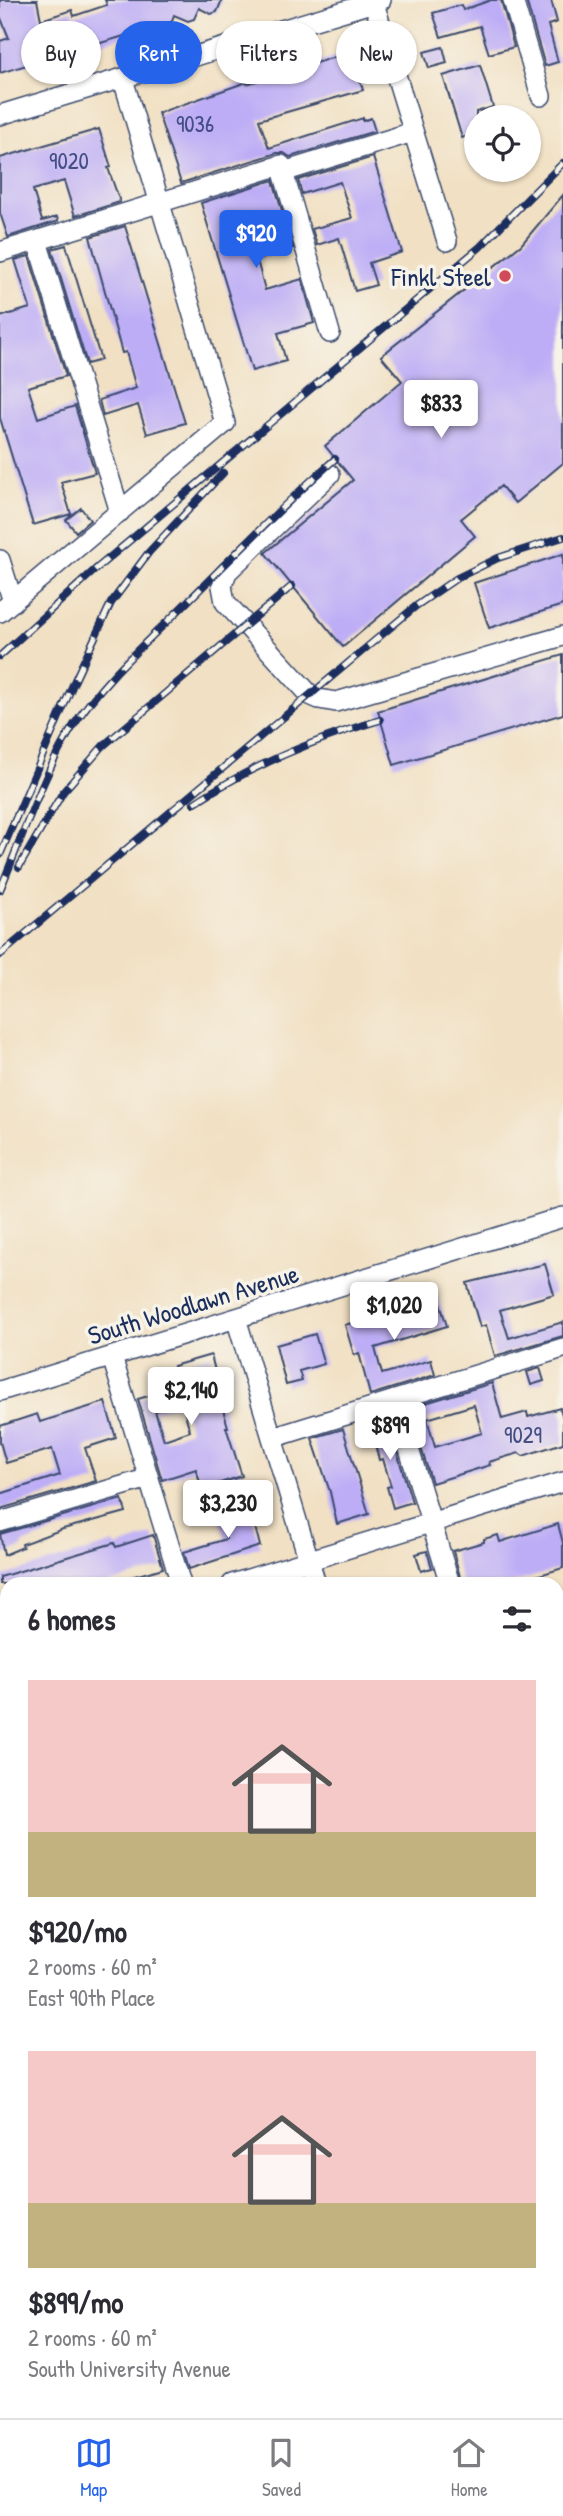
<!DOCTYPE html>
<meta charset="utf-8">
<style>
body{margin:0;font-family:"Patrick Hand",sans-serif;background:#f2f2f3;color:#2b2b33;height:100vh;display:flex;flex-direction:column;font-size:26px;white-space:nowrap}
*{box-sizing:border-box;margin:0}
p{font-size:23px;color:#7c7c81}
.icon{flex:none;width:38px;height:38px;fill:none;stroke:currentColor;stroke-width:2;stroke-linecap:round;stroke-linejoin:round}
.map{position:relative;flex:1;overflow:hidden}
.details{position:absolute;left:0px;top:1577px;width:564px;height:842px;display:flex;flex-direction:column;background:#fff;border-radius:21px 21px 0 0;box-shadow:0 2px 5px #0004}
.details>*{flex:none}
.banner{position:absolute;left:21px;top:21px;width:522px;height:63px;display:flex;gap:14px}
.controls{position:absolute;left:464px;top:105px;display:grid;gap:14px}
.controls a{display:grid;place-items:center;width:77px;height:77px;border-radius:50%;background:#fff;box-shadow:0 2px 5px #0004;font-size:35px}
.price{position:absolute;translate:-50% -60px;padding:0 16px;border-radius:7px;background:#fff;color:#222;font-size:23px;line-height:46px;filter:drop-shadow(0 2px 4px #0008)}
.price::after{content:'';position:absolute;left:50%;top:42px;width:21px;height:16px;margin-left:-10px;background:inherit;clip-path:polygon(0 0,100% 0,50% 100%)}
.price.on{background:#2563eb;color:#fff}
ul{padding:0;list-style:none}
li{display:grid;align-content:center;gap:14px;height:371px;padding:0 28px}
li span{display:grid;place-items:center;height:217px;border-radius:0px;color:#555}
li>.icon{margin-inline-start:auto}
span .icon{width:126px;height:126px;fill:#fffc;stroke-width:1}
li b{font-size:30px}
h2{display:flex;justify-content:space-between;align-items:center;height:84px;padding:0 28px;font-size:30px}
.tag{padding:0 24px;border-radius:32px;background:#fff;box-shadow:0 2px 5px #0004;font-size:24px;line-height:63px}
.tag.on{background:#2563eb;color:#fff}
.menu{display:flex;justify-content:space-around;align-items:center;height:98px;border-top:2px solid #e1e1e2;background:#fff;font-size:19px;color:#7c7c81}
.menu a{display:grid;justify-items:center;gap:4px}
.menu .on{color:#2563eb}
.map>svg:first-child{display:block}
.building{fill:#bdadf6;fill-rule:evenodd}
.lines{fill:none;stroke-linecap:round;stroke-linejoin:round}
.minor-casing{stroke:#3b4a6d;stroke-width:22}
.minor{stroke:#fff;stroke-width:19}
.rail-casing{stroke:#1b2f5e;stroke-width:8}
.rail{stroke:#f7f3e8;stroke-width:5;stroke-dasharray:16;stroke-linecap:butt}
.poi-dot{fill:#d1495b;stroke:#f7f3e8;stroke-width:2.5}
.labels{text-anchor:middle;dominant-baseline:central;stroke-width:7;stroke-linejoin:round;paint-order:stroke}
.number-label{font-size:23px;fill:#444e84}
.poi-label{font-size:26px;fill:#1b2f5e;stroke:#f7f3e8;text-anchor:end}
.street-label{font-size:26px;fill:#1b2f5e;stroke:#f7f3e8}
</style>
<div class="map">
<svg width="563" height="2418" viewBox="0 0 563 2418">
<rect width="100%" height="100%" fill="#f7f3e8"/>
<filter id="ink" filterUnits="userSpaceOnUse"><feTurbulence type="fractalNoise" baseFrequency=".0143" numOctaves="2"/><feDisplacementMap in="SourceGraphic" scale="14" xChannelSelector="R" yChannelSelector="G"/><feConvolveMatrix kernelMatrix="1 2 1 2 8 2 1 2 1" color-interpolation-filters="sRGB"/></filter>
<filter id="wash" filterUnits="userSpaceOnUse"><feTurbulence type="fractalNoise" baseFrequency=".00686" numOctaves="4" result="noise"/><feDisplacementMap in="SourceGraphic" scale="28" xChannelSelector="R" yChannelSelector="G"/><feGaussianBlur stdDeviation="1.57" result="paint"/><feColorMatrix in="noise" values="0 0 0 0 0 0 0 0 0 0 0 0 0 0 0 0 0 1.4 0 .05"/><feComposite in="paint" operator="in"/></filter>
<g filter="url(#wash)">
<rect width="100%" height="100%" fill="#f1e0c3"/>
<g id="blocks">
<path class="building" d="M0 0H37L41 20 72 10 74 16 107 5 105 0H222L217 12 211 14 199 8 194 19 188 21 174 15 170 26 164 28 157 26 141 31 0 73V41L9 38 0 16Z
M491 0H501L514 47 489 54 480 26 441 37 433 13 461 5 463 10Z
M526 0H551L557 22 548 25 558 62 545 66Z
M443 47 447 63 429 68 424 52Z
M351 52 363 90 259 120 269 148 363 118V121L371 118 375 131 290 157 284 153H277L181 183 158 113 247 82V84Z
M480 65 493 107 476 112V133L462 138 443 76Z
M99 129 111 167 108 168 120 202 75 216 64 181 33 190 42 221 57 217 58 221 8 237 0 213V158Z
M373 157 402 252 369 263 376 285 355 291 339 238 317 245 312 229 352 218 340 182 302 194 298 180Z
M273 180 293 248 257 260 265 290 302 279 314 323 278 333 286 361 252 371 201 203Z
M563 195V463L515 503 501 486 461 519 475 536 343 647 265 553 353 480 325 446 402 381 381 356 521 245Z
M125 226 185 423 147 434 138 405 103 416 99 400 136 388 126 352 122 353 90 237Z
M66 245 101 360 87 364 52 249Z
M29 256 66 376 28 387 38 418 75 406 95 473 61 482 71 514 33 525 0 418V317L30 308 15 260Z
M81 508 90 520 76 532 66 520Z
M563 554V605L489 628 474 583Z
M563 655V714L394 765 378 711Z
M545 1264 554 1294 500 1310 509 1338 563 1322V1336L495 1356 486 1325 480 1327 467 1283Z
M438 1297 447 1326 375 1348 382 1374 431 1360 435 1375 370 1395 359 1353 354 1355 345 1325Z
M315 1334 324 1364 299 1371 302 1381 286 1385 276 1345Z
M211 1355 215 1371H212L228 1427H226L242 1476 202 1489 196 1469 162 1480 138 1399 179 1387 173 1366ZM182 1403 190 1431 164 1440 155 1411Z
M540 1368 544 1381 531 1385 527 1372Z
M492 1383 502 1419 527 1412 528 1417 560 1408 563 1418V1443L523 1456 519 1453 489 1462 490 1465 432 1483 409 1408ZM474 1405 482 1433 435 1447 427 1419Z
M105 1402 116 1438 85 1448 96 1481 0 1509V1494L60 1475 52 1449 6 1463 0 1442V1426L37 1414 40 1422Z
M386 1416 412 1502 393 1508 387 1487 391 1486 383 1459 379 1460 369 1421Z
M343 1429 369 1514 337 1524 330 1492 312 1438Z
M122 1499 126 1512 63 1529 22 1544 23 1547 4 1555 0 1534Z
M250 1507 260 1546 189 1569 184 1552 226 1539 219 1517Z
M558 1524 563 1543V1568L509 1584H462L453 1551 484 1542V1539L498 1535 500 1542Z
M153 1535 163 1568 106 1584H0V1577L114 1543 116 1547Z
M427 1551 432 1568 421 1571 416 1554Z"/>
</g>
</g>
<g filter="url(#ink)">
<use href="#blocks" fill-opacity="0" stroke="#3b4a6d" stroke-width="2"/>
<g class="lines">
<g class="minor-casing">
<path id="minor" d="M373 0 447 241
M513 0 541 96
M0 115 381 0
M283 172 413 132
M37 241 120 512
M0 252 281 165 330 333
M330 474 227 572 222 586 225 602 310 695 319 699 336 702 563 636
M0 560 13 602
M0 612 225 423 123 79
M236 1318 316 1584
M112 1357 181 1584
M0 1391 563 1217
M394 1400 450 1584
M272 1438 563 1348
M0 1522 149 1478
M232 1584 563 1482
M556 1616 563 1614
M0 1657 7 1655
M556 1751 563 1749
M0 1787 7 1785
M556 1886 563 1884
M0 1919 7 1917
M556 1934 563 1955
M556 2019 563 2017
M0 2267 7 2265
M556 2286 563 2284
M556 2375 563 2395"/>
</g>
<use href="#minor" class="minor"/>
<g class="rail-casing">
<path id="rail" d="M0 656 97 568 480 247 563 163
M194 803C251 766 315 739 380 720
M0 855 74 682 111 603 149 552 223 473
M19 867 63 792 103 746 292 586
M0 890C22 838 44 771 74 725 101 683 139 649 174 615 228 562 279 508 335 459
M0 955 416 606 457 578 498 558 563 537
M0 2156 7 2158
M0 2189 7 2190
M0 2211H7
M442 2412 452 2418"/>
</g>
<use href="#rail" class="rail"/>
</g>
</g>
<circle class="poi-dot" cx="505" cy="276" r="7"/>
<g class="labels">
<g class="number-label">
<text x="195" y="123">9036</text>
<text x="69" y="160">9020</text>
<text x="523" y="1434">9029</text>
</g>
<g class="poi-label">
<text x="491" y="276">Finkl Steel</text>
</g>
<g class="street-label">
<text transform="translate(193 1304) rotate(-17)">South Woodlawn Avenue</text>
</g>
</g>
</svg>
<div class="controls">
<a><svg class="icon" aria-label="locate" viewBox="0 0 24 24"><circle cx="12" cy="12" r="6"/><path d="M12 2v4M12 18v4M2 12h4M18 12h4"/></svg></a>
</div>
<b class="price on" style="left:256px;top:270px">$920</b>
<b class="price" style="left:441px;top:440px">$833</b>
<b class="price" style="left:394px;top:1342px">$1,020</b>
<b class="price" style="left:191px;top:1427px">$2,140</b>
<b class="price" style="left:390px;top:1462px">$899</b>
<b class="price" style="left:228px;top:1540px">$3,230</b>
<div class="banner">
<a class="tag">Buy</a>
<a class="tag on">Rent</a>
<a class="tag">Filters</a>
<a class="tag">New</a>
</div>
<section class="details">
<h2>6 homes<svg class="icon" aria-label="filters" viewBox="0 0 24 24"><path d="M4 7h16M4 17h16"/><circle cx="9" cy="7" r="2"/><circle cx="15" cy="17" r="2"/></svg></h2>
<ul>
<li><span style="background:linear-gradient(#f6c9c9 70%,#c2b280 0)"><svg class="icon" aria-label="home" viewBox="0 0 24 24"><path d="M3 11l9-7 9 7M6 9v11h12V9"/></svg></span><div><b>$920/mo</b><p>2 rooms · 60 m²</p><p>East 90th Place</p></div></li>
<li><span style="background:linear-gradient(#f6c9c9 70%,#c2b280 0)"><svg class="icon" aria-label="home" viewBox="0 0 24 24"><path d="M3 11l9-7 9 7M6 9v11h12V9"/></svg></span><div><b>$899/mo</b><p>2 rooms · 60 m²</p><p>South University Avenue</p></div></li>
</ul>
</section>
</div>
<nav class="menu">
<a class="on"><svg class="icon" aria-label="map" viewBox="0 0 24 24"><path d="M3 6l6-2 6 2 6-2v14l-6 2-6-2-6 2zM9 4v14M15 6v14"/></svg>Map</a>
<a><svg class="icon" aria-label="saved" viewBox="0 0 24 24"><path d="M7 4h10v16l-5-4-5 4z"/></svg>Saved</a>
<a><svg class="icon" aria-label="home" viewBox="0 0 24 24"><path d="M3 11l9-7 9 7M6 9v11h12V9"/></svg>Home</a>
</nav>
